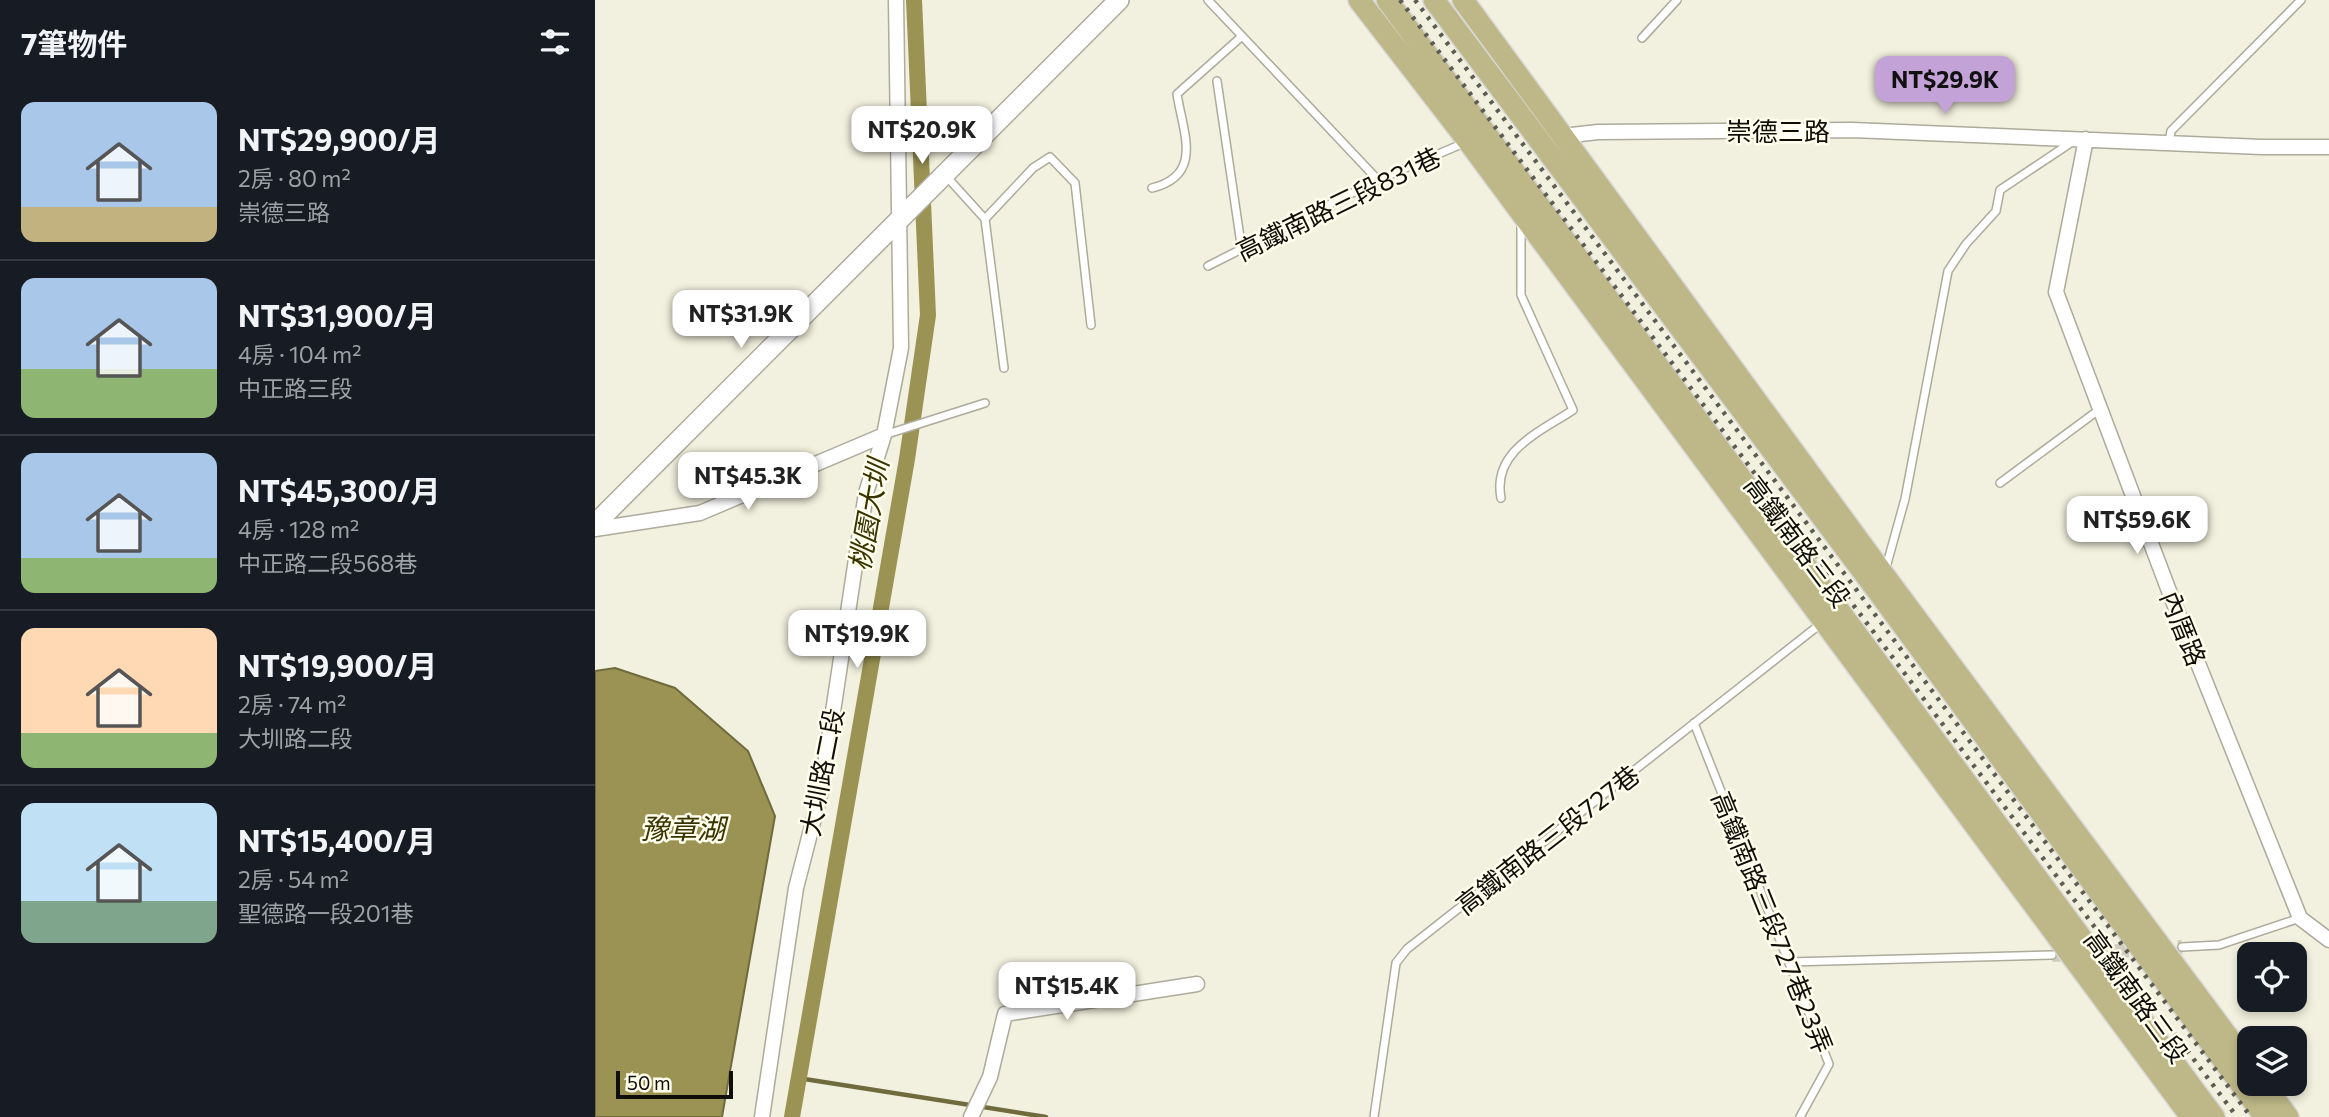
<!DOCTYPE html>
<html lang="zh-TW">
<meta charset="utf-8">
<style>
body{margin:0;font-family:Commissioner,"Noto Sans TC",sans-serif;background:#20242c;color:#f1f3f6;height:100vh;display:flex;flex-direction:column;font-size:26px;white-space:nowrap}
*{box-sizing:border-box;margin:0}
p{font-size:23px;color:#9ea1a6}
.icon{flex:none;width:38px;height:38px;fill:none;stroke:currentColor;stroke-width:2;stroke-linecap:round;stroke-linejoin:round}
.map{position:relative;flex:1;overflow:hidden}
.side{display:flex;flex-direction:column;background:#171b24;width:595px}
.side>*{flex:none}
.tools{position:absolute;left:1642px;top:942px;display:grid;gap:14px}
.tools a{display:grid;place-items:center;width:70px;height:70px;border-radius:14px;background:#171b24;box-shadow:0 4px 10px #0003;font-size:35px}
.scale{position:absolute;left:21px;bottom:18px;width:117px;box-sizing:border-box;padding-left:7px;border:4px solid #0f0e09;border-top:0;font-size:19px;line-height:24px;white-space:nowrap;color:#0f0e09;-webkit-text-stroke:5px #fffdec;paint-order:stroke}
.price{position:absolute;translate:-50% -60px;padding:0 16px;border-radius:14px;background:#fff;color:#222;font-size:23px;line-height:46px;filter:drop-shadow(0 2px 4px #0008)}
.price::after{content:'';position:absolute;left:50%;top:42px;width:21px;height:16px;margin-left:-10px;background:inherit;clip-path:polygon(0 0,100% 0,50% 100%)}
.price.active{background:#c3a2d7;color:#111}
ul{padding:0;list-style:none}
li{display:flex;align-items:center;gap:21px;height:175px;padding:0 21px}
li+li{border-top:2px solid #363941}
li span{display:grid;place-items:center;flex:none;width:196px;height:140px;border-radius:14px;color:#555}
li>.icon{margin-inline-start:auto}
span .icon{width:84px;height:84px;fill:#fffc;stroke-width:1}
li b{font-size:30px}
h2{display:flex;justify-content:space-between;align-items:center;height:84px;padding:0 21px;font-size:30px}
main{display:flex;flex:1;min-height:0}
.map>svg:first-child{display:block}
.water{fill:#9a9353;stroke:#706b3d;stroke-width:2}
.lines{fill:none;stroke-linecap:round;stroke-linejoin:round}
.stream{stroke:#706b3d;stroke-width:4.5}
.canal{stroke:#9a9353;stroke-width:16}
.street-tunnel{stroke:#d0cebe;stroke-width:14;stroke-dasharray:14 7;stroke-linecap:butt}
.lane-casing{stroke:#adab9b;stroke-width:10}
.street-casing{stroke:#adab9b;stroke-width:17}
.secondary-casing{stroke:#adab9b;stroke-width:22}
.primary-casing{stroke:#d9d8d8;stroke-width:24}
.lane{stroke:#fff;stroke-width:7}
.street{stroke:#fff;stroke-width:14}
.secondary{stroke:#fff;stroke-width:19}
.primary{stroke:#beb888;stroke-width:21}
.rail{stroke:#5d5c52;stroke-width:4.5;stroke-dasharray:3.5 7;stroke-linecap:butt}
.labels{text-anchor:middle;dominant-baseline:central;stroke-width:5;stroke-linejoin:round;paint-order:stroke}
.street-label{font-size:26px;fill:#0f0e09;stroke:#fffdec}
.water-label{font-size:28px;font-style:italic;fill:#393300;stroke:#fffdec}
</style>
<main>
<section class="side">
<h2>7筆物件<svg class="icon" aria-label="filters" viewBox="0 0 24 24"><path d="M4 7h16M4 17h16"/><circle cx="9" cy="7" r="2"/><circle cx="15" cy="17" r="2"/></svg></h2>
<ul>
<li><span style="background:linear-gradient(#a9c7e8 75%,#c2b280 0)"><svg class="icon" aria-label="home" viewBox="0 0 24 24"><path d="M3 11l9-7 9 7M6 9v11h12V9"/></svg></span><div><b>NT$29,900/月</b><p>2房 · 80 m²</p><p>崇德三路</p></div></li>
<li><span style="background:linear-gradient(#a9c7e8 65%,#8fb573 0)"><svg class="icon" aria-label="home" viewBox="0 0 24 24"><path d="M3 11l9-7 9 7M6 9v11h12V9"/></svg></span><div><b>NT$31,900/月</b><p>4房 · 104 m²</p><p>中正路三段</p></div></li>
<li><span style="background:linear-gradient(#a9c7e8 75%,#8fb573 0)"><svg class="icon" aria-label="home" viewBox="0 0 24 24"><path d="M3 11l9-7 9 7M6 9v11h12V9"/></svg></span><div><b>NT$45,300/月</b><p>4房 · 128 m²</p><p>中正路二段568巷</p></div></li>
<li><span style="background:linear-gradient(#ffd9b3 75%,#8fb573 0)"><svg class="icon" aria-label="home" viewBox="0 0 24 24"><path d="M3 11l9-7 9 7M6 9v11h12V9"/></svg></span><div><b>NT$19,900/月</b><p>2房 · 74 m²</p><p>大圳路二段</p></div></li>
<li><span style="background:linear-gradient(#bfe0f5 70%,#7fa58c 0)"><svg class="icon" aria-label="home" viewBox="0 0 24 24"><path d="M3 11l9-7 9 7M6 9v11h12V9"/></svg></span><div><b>NT$15,400/月</b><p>2房 · 54 m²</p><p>聖德路一段201巷</p></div></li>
</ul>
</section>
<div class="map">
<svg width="1734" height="1117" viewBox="0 0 1734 1117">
<rect width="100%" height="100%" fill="#f2f0de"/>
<path class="water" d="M20 668 80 688 153 751 180 816 127 1117H0V671Z"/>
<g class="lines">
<path class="stream" d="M203 1078 451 1117"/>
<path class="canal" d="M197 1117 312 459 333 315 319 0"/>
<path class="street-tunnel" d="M1457 955 1587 947"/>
<g class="lane-casing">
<path id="lane" d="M613 0 783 180
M1047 38 1082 0
M622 81 647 251
M1574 142 1576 131 1706 0
M351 176 390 219 409 368
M557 188C609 175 588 133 582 94L646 37
M390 219 438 168 455 157 480 183 496 325
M613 266 783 180 869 143
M289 435 390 403
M1405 483 1505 409
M906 498C897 451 945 432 978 410L926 295V222
M1290 571 1310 499 1353 271 1371 244 1401 211 1405 190 1474 144
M1099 723 1234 1064 1205 1117
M1587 947 1624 945 1705 918
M1194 962 1457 955
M779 1117 801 963 812 949 1228 622"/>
</g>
<g class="street-casing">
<path id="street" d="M968 136 1003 132 1257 130 1667 147H1734
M1491 139 1461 292 1574 591 1705 918 1734 940
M0 529 105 513 289 435
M167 1117 201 888 226 791 271 493 289 435 306 348 301 0
M376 1117 395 1077 410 1014 602 984"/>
</g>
<g class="secondary-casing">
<path id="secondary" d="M0 524 524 0"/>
</g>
<g class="primary-casing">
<path id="primary" d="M764 0 873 141 1596 1117
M792 0 1619 1117
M839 0 1284 593 1670 1117
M868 0 1289 575 1654 1065
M1668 1083 1693 1117"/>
</g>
<use href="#lane" class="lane"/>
<use href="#street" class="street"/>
<use href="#secondary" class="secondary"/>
<use href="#primary" class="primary"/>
<path class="rail" d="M805 0 1642 1117
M820 0 1656 1117"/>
</g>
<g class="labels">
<g class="street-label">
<text x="1183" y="130">崇德三路</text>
<text transform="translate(743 203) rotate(-26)">高鐵南路三段831巷</text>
<text transform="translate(1203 541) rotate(53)">高鐵南路三段</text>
<text transform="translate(1589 628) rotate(68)">內厝路</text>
<text transform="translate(226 772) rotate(-79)">大圳路二段</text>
<text transform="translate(952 839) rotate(-38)">高鐵南路三段727巷</text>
<text transform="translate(1178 922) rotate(68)">高鐵南路三段727巷23弄</text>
<text transform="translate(1542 996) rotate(54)">高鐵南路三段</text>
</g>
<g class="water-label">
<text transform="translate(273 515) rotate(-80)">桃園大圳</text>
<text x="88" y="828">豫章湖</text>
</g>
</g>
</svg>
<div class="tools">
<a><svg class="icon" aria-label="locate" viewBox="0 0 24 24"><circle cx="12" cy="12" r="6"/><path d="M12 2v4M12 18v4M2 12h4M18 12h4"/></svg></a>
<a><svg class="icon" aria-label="layers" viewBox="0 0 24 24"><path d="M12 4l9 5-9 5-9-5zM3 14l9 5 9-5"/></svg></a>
</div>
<div class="scale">50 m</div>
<b class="price active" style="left:1350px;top:116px">NT$29.9K</b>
<b class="price" style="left:327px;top:166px">NT$20.9K</b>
<b class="price" style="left:146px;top:350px">NT$31.9K</b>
<b class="price" style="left:153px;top:512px">NT$45.3K</b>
<b class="price" style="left:1542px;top:556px">NT$59.6K</b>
<b class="price" style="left:262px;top:670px">NT$19.9K</b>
<b class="price" style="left:472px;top:1022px">NT$15.4K</b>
</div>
</main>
